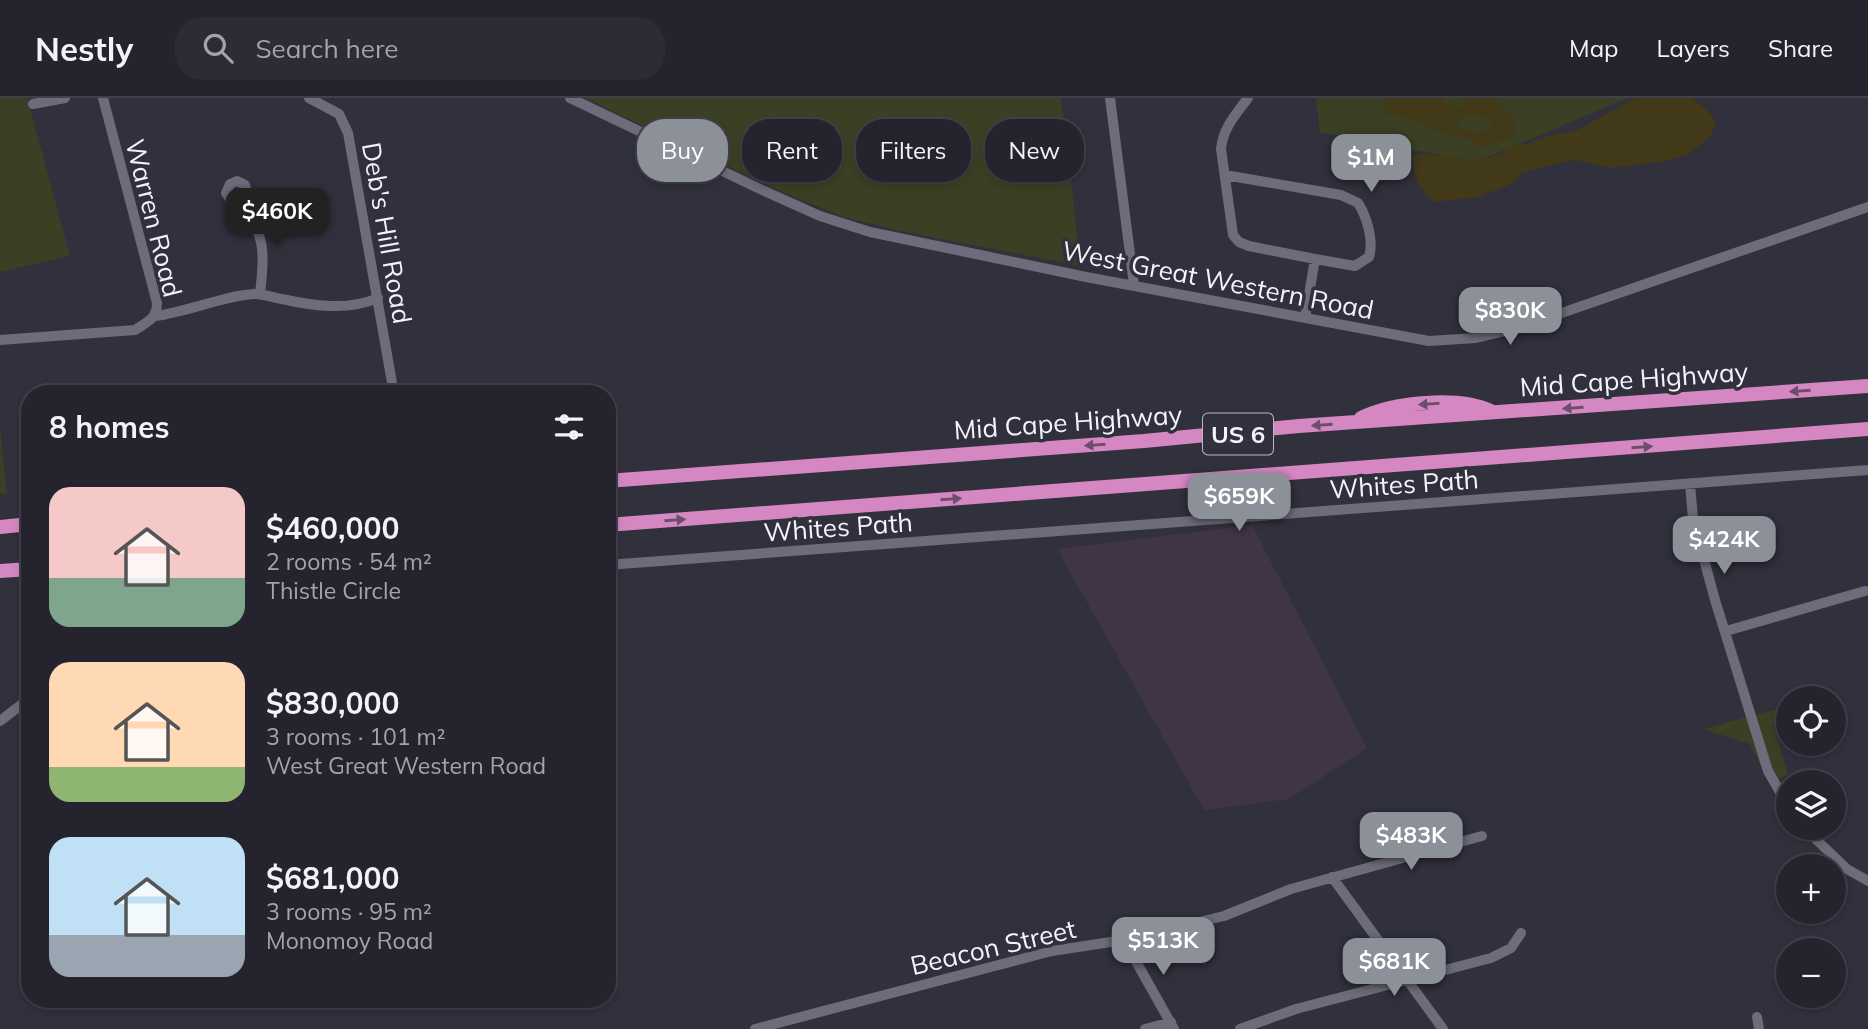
<!DOCTYPE html>
<meta charset="utf-8">
<style>
body{margin:0;font-family:Mulish,sans-serif;background:#2d2c36;color:#f1f3f6;height:100vh;display:flex;flex-direction:column;font-size:26px;white-space:nowrap}
*{box-sizing:border-box;margin:0}
p{font-size:23px;color:#a3a4aa}
.icon{flex:none;width:38px;height:38px;fill:none;stroke:currentColor;stroke-width:2;stroke-linecap:round;stroke-linejoin:round}
.map{position:relative;flex:1;overflow:hidden}
.details{position:absolute;left:21px;top:287px;width:595px;height:623px;display:flex;flex-direction:column;background:#25242e;border-radius:28px;box-shadow:0 4px 10px #0003,0 0 0 2px #42414a}
.details>*{flex:none}
.guide{position:absolute;left:637px;top:21px;width:665px;height:63px;display:flex;gap:14px}
.fabs{position:absolute;left:1776px;top:588px;display:grid;gap:14px}
.fabs a{display:grid;place-items:center;width:70px;height:70px;border-radius:50%;background:#25242e;box-shadow:0 4px 10px #0003,0 0 0 2px #42414a;font-size:35px}
.price{position:absolute;translate:-50% -60px;padding:0 16px;border-radius:14px;background:#8c9099;color:#fff;font-size:23px;line-height:46px;filter:drop-shadow(0 2px 4px #0008)}
.price::after{content:'';position:absolute;left:50%;top:42px;width:21px;height:16px;margin-left:-10px;background:inherit;clip-path:polygon(0 0,100% 0,50% 100%)}
.price.current{background:#222;color:#fff}
ul{padding:0;list-style:none}
li{display:flex;align-items:center;gap:21px;height:175px;padding:0 28px}
li span{display:grid;place-items:center;flex:none;width:196px;height:140px;border-radius:21px;color:#555}
li>.icon{margin-inline-start:auto}
span .icon{width:84px;height:84px;fill:#fffc;stroke-width:1}
li b{font-size:30px}
h2{display:flex;justify-content:space-between;align-items:center;height:84px;padding:0 28px;font-size:30px}
.tag{padding:0 24px;border-radius:28px;background:#25242e;box-shadow:0 4px 10px #0003,0 0 0 2px #42414a;font-size:24px;line-height:63px}
.tag.current{background:#8c9099;color:#fff}
header{display:flex;align-items:center;gap:42px;box-sizing:border-box;height:98px;padding:0 35px;background:#25242e;border-bottom:2px solid #42414a}
header strong{font-size:33px}
nav{display:flex;gap:38px;margin-inline-start:auto;font-size:24px}
.search{width:490px;height:63px;background:#2d2c36;display:flex;align-items:center;gap:18px;box-sizing:border-box;padding:0 24px;border-radius:28px;color:#a3a4aa;font-size:26px}
.map>svg:first-child{display:block}
.industrial{fill:#3f3545}
.green{fill:#3b4024}
.sand{fill:#423919;fill-rule:evenodd}
.lines{fill:none;stroke-linecap:round;stroke-linejoin:round}
.minor{stroke:#6d6c7a;stroke-width:10}
.highway{stroke:#d587c2;stroke-width:14}
.oneway{fill:#6a4e6c}
.labels{text-anchor:middle;dominant-baseline:central;stroke-width:7;stroke-linejoin:round;paint-order:stroke}
.shield{fill:#31303d;stroke:#bab8c3;stroke-width:2}
.shield-label{font-size:24px;font-weight:bold;fill:#f4f3fc}
.street-label{font-size:26px;fill:#f4f3fc;stroke:#31303d}
</style>
<header>
<strong>Nestly</strong>
<div class="search"><svg class="icon" aria-label="search" viewBox="0 0 24 24"><circle cx="10" cy="10" r="6"/><path d="M15 15l6 6"/></svg>Search here</div>
<nav><a>Map</a><a>Layers</a><a>Share</a></nav>
</header>
<div class="map">
<svg width="1868" height="931" viewBox="0 0 1868 931">
<rect width="100%" height="100%" fill="#31303d"/>
<path class="industrial" d="M1252 427 1367 650 1289 701 1204 712 1057 451Z"/>
<path class="green" d="M0 0H27L70 158 0 174Z
M585 0H1061L1081 168 901 133 844 119 782 94Z
M1316 0H1628L1476 64 1320 34Z
M0 330 7 396H0Z
M1788 608V622L1773 627 1788 676 1770 686 1750 646 1703 631Z"/>
<path class="sand" d="M1384 0H1445V5L1462 9 1464 3 1461 0H1493C1504 18 1523 11 1511 41L1481 49 1457 37 1440 36 1419 24 1384 15ZM1471 17 1481 18 1492 23 1486 33C1478 34 1463 33 1457 28V22Z
M1636 0H1692L1705 10 1716 23 1711 38 1687 57 1661 64 1609 70 1576 62 1560 65 1521 75 1513 85 1479 99 1435 104C1420 95 1412 75 1413 57 1446 52 1488 75 1513 46H1528L1547 38 1575 33Z"/>
<g class="lines">
<path class="minor" d="M309 0 339 16 348 35 394 296
M570 0 760 91 820 118 870 134 1086 179 1429 243 1476 240 1518 230 1868 109
M1110 0 1134 187
M1248 0C1236 16 1223 30 1221 51L1233 137 1239 144 1249 148 1315 161 1305 220
M33 6 65 0
M1225 77 1341 97 1358 105C1367 119 1374 143 1369 159L1355 168 1315 161
M238 103C246 100 248 95 245 87L237 83 230 86 226 95 231 102 238 103C241 114 248 119 254 127 267 146 262 175 260 196
M155 218C188 214 225 197 255 196 265 196 273 200 282 201 313 208 348 213 378 200
M0 242 135 232C147 224 157 221 157 205L103 0
M1690 386 1693 421 1715 502 1768 673 1788 708
M607 467 1868 372
M1726 533 1865 493
M0 623 30 600
M1804 730 1847 771 1868 783
M1332 779 1443 931
M1124 842 1174 931
M270 901 272 907
M1757 919 1759 931
M755 931 1052 853 1124 842 1224 818 1291 791 1482 738
M1145 931 1171 924
M1240 931 1296 911 1491 860 1511 850 1521 835"/>
<path class="highway" d="M1361 320C1393 304 1458 298 1491 313
M607 383 1144 343 1299 328 1868 288
M607 427 1868 331
M0 429 30 426
M0 473 30 471"/>
</g>
<defs><path id="oneway-solid" d="M-6-.8H1V-3.2L6.5 0L1 3.2V.8H-6Z" transform="scale(1.75)"/></defs>
<g class="oneway">
<use href="#oneway-solid" transform="translate(1800 293) rotate(176)"/>
<use href="#oneway-solid" transform="translate(1429 306) rotate(176)"/>
<use href="#oneway-solid" transform="translate(1573 310) rotate(176)"/>
<use href="#oneway-solid" transform="translate(1322 327) rotate(176)"/>
<use href="#oneway-solid" transform="translate(1095 347) rotate(176)"/>
<use href="#oneway-solid" transform="translate(1642 349) rotate(-4)"/>
<use href="#oneway-solid" transform="translate(951 401) rotate(-4)"/>
<use href="#oneway-solid" transform="translate(675 422) rotate(-4)"/>
</g>
<g class="labels">
<rect class="shield" x="1203" y="315.5" width="70" height="41" rx="5"/>
<g class="shield-label">
<text x="1238" y="336">US 6</text>
</g>
<g class="street-label">
<text transform="translate(154 120) rotate(76)">Warren Road</text>
<text transform="translate(387 135) rotate(80)">Deb's Hill Road</text>
<text transform="translate(1218 182) rotate(11)">West Great Western Road</text>
<text transform="translate(1634 281) rotate(-4)">Mid Cape Highway</text>
<text transform="translate(1068 324) rotate(-4)">Mid Cape Highway</text>
<text transform="translate(1404 386) rotate(-4)">Whites Path</text>
<text transform="translate(838 429) rotate(-4)">Whites Path</text>
<text transform="translate(993 849) rotate(-13)">Beacon Street</text>
</g>
</g>
</svg>
<div class="fabs">
<a><svg class="icon" aria-label="locate" viewBox="0 0 24 24"><circle cx="12" cy="12" r="6"/><path d="M12 2v4M12 18v4M2 12h4M18 12h4"/></svg></a>
<a><svg class="icon" aria-label="layers" viewBox="0 0 24 24"><path d="M12 4l9 5-9 5-9-5zM3 14l9 5 9-5"/></svg></a>
<a>+</a>
<a>−</a>
</div>
<b class="price" style="left:1371px;top:96px">$1M</b>
<b class="price current" style="left:277px;top:150px">$460K</b>
<b class="price" style="left:1510px;top:249px">$830K</b>
<b class="price" style="left:1239px;top:435px">$659K</b>
<b class="price" style="left:1724px;top:478px">$424K</b>
<b class="price" style="left:1411px;top:774px">$483K</b>
<b class="price" style="left:1163px;top:879px">$513K</b>
<b class="price" style="left:1394px;top:900px">$681K</b>
<div class="guide">
<a class="tag current">Buy</a>
<a class="tag">Rent</a>
<a class="tag">Filters</a>
<a class="tag">New</a>
</div>
<section class="details">
<h2>8 homes<svg class="icon" aria-label="filters" viewBox="0 0 24 24"><path d="M4 7h16M4 17h16"/><circle cx="9" cy="7" r="2"/><circle cx="15" cy="17" r="2"/></svg></h2>
<ul>
<li><span style="background:linear-gradient(#f6c9c9 65%,#7fa58c 0)"><svg class="icon" aria-label="home" viewBox="0 0 24 24"><path d="M3 11l9-7 9 7M6 9v11h12V9"/></svg></span><div><b>$460,000</b><p>2 rooms · 54 m²</p><p>Thistle Circle</p></div></li>
<li><span style="background:linear-gradient(#ffd9b3 75%,#8fb573 0)"><svg class="icon" aria-label="home" viewBox="0 0 24 24"><path d="M3 11l9-7 9 7M6 9v11h12V9"/></svg></span><div><b>$830,000</b><p>3 rooms · 101 m²</p><p>West Great Western Road</p></div></li>
<li><span style="background:linear-gradient(#bfe0f5 70%,#9aa5b1 0)"><svg class="icon" aria-label="home" viewBox="0 0 24 24"><path d="M3 11l9-7 9 7M6 9v11h12V9"/></svg></span><div><b>$681,000</b><p>3 rooms · 95 m²</p><p>Monomoy Road</p></div></li>
</ul>
</section>
</div>
